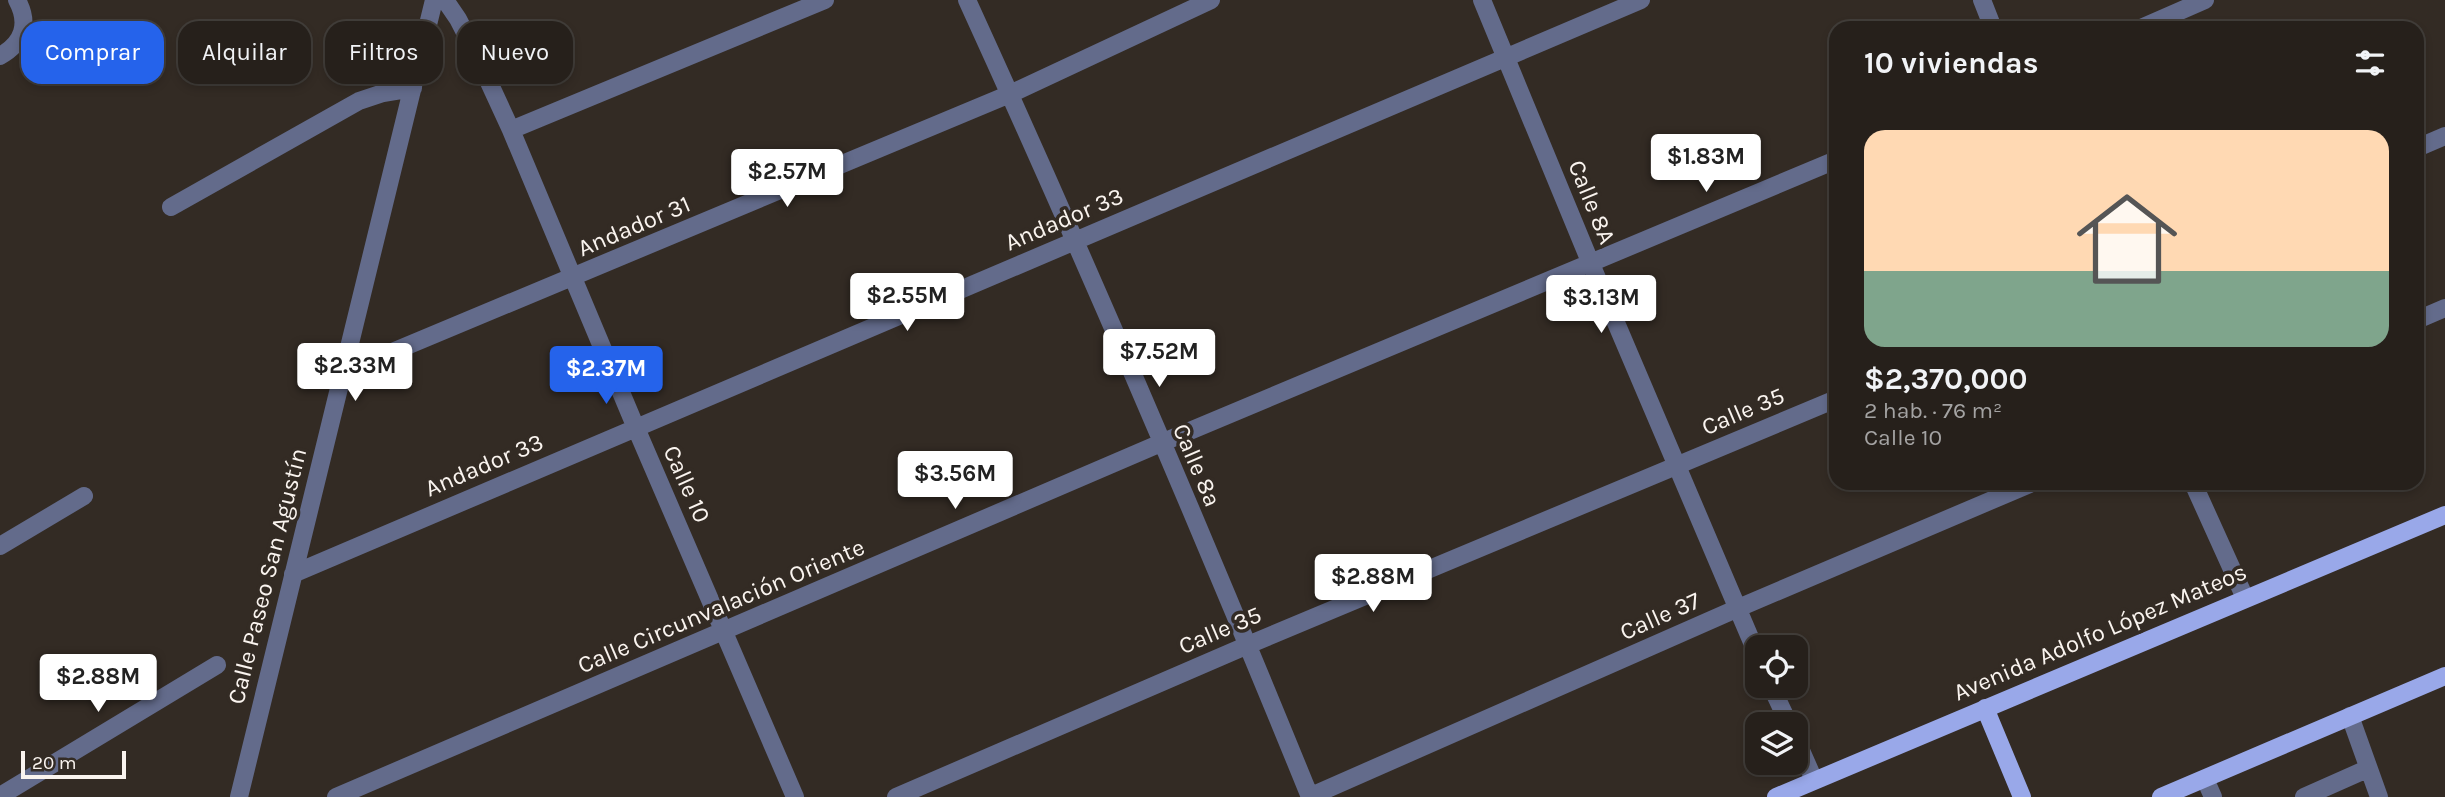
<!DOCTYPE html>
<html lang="es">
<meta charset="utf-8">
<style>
body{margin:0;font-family:Karla,sans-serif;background:#2e2824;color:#f1f3f6;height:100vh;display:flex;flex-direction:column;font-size:26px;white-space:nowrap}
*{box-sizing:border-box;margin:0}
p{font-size:23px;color:#a4a3a3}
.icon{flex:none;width:38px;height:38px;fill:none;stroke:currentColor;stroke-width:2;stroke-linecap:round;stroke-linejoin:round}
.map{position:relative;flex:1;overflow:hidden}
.details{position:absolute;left:1829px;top:21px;width:595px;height:469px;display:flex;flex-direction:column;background:#26201b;border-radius:21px;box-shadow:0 4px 10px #0003,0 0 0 2px #423e3a}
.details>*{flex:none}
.banner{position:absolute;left:21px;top:21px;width:665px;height:63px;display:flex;gap:14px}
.tools{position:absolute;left:1745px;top:635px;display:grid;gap:14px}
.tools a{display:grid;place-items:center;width:63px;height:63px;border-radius:14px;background:#26201b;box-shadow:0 4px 10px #0003,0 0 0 2px #423e3a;font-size:35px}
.scale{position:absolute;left:21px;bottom:18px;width:105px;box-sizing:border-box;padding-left:7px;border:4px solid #faf4ef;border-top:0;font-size:19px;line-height:24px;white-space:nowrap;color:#faf4ef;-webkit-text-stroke:5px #332b24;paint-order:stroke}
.price{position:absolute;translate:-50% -60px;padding:0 16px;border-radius:7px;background:#fff;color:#222;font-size:23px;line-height:46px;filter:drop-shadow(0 2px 4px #0008)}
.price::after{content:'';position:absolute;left:50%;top:42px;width:21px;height:16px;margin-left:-10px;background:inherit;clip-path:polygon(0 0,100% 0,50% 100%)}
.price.active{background:#2563eb;color:#fff}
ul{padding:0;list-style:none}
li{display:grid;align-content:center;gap:14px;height:371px;padding:0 35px}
li span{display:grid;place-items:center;height:217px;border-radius:21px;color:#555}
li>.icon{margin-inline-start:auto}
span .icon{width:126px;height:126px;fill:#fffc;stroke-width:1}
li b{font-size:30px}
h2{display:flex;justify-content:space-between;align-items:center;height:84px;padding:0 35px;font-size:30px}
.pill{padding:0 24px;border-radius:21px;background:#26201b;box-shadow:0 4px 10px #0003,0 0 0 2px #423e3a;font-size:24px;line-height:63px}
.pill.active{background:#2563eb;color:#fff}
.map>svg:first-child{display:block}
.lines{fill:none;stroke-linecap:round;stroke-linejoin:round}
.minor{stroke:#636b8b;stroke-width:18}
.major{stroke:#99a8e9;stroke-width:18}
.labels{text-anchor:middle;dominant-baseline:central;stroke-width:7;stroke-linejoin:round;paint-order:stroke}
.street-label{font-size:24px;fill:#faf4ef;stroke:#332b24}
</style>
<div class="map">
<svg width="2445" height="797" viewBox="0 0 2445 797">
<rect width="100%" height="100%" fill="#332b24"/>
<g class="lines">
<path class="minor" d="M445 0 458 19 476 54 511 130 636 428 795 797
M967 0C1087 263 1201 529 1310 797
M1482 0 1591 264 1757 654
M1982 0 1993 28
M2141 28 2205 0
M0 56C23 43 30 24 17 0
M511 130 825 0
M2417 148 2445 136
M171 207 359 101 383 93 413 88
M2417 320 2445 308
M342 373 1010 94 1211 0
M2193 483 2245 598
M0 546 84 496
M293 574 1641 0
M1771 686 1789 724
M2350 716 2379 797
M1796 739 1814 780
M2205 779 2213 797
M0 796 217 665
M239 797 434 0
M336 797 1161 443 1836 160
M896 797 1248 645 1836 399
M1309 797 1736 609 2032 483
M2304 797 2367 769"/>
<path class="major" d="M1985 708 2022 797
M1776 797 2445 515
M2161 797 2445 676"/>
</g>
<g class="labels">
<g class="street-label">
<text transform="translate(1592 202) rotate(68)">Calle 8A</text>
<text transform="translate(1064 219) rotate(-23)">Andador 33</text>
<text transform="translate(634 226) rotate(-23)">Andador 31</text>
<text transform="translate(1743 411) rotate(-23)">Calle 35</text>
<text transform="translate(484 465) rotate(-23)">Andador 33</text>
<text transform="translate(1197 465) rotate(67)">Calle 8a</text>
<text transform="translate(687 484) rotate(66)">Calle 10</text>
<text transform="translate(267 576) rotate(-76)">Calle Paseo San Agustín</text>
<text transform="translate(721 606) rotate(-23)">Calle Circunvalación Oriente</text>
<text transform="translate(1660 616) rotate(-24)">Calle 37</text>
<text transform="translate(1220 630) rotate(-23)">Calle 35</text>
<text transform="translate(2100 632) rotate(-23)">Avenida Adolfo López Mateos</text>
</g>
</g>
</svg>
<div class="tools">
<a><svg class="icon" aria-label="locate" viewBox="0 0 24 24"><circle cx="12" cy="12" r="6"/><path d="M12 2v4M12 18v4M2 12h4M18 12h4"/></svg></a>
<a><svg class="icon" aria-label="layers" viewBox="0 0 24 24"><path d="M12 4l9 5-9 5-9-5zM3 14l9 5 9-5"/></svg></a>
</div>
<div class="scale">20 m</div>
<b class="price" style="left:1706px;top:194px">$1.83M</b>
<b class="price" style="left:787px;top:209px">$2.57M</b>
<b class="price" style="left:907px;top:333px">$2.55M</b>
<b class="price" style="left:1601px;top:335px">$3.13M</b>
<b class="price" style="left:1159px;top:389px">$7.52M</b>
<b class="price" style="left:355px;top:403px">$2.33M</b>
<b class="price active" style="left:606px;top:406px">$2.37M</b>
<b class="price" style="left:955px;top:511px">$3.56M</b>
<b class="price" style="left:1373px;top:614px">$2.88M</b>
<b class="price" style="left:98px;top:714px">$2.88M</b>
<div class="banner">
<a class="pill active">Comprar</a>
<a class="pill">Alquilar</a>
<a class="pill">Filtros</a>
<a class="pill">Nuevo</a>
</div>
<section class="details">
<h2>10 viviendas<svg class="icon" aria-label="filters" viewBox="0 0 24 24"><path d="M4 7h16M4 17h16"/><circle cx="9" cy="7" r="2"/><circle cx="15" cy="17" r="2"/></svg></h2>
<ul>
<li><span style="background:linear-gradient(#ffd9b3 65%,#7fa58c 0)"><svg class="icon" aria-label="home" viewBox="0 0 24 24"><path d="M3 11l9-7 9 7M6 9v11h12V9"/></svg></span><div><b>$2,370,000</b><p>2 hab. · 76 m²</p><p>Calle 10</p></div></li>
</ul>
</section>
</div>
